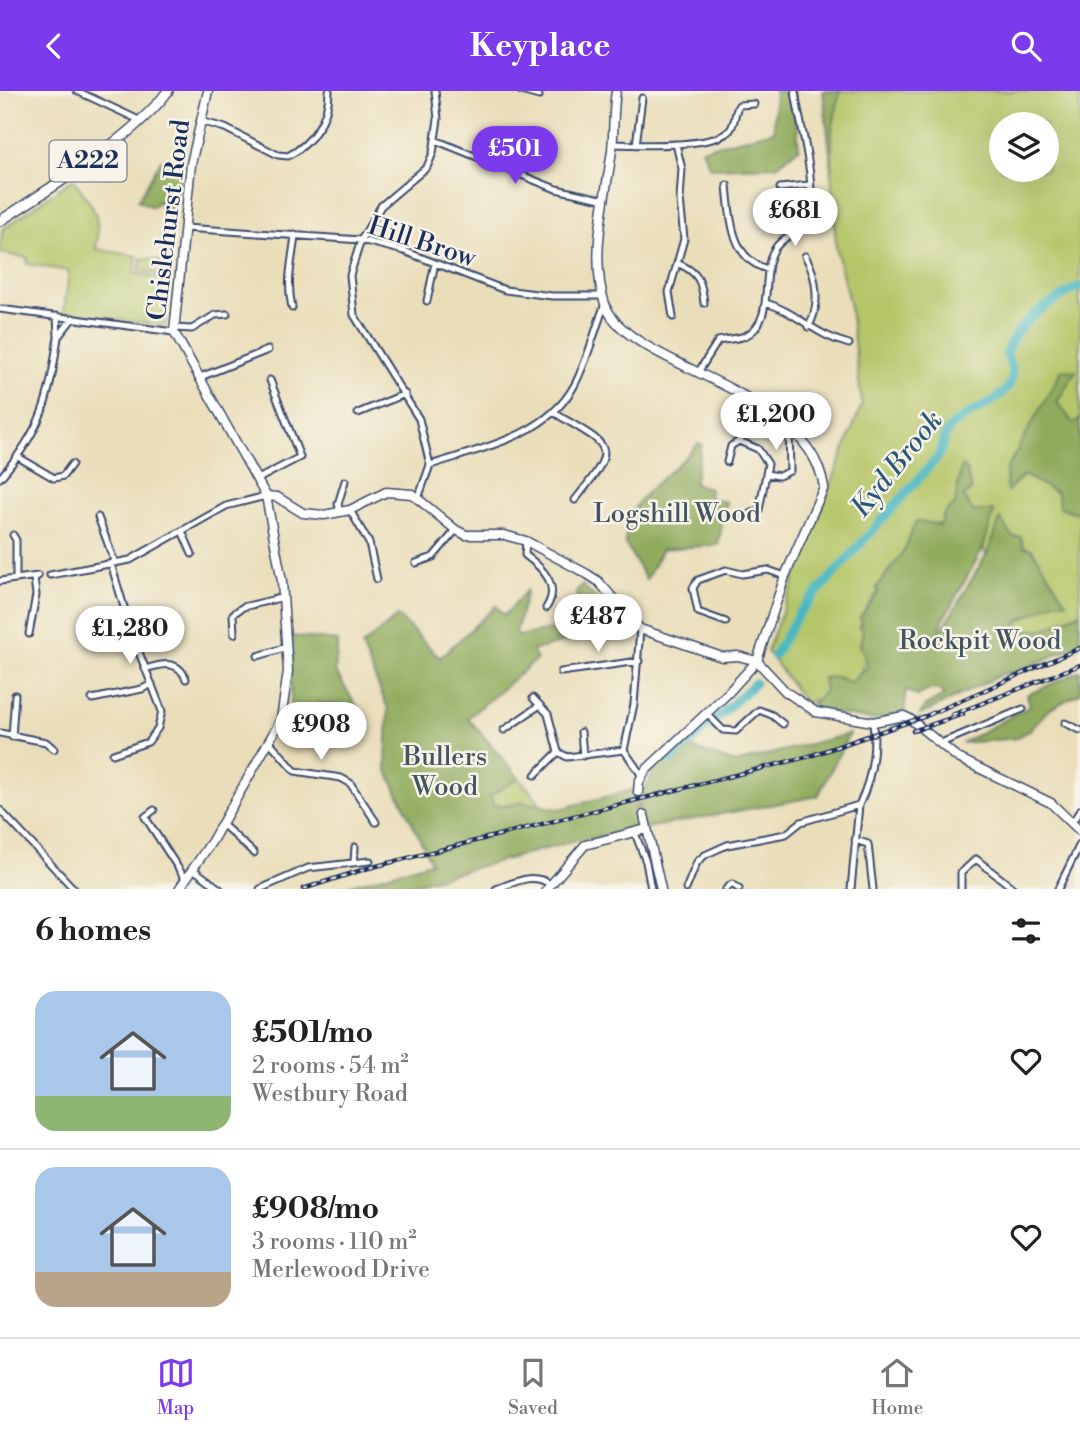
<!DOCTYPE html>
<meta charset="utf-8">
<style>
body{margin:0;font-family:"Libre Bodoni",serif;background:#f6f6f6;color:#222;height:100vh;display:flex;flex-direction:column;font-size:26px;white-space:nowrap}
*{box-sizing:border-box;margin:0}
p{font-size:23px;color:#767676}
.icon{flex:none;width:38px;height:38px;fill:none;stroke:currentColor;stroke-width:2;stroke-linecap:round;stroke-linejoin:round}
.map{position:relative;height:798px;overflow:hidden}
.details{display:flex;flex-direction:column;background:#fff;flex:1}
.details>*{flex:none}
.buttons{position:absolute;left:989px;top:21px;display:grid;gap:14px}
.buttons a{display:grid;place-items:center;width:70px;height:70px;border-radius:50%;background:#fff;box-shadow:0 7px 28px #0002;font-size:35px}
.price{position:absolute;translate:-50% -60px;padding:0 16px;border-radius:24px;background:#fff;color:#222;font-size:23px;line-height:46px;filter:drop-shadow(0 2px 4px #0008)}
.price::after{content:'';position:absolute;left:50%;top:42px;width:21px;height:16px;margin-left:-10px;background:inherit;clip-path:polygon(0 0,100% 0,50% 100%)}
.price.current{background:#7c3aed;color:#fff}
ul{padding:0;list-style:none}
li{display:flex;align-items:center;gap:21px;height:175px;padding:0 35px}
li+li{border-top:2px solid #e0e0e0}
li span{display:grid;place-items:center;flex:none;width:196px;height:140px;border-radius:21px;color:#555}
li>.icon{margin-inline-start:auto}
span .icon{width:84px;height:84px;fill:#fffc;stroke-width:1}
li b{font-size:30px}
h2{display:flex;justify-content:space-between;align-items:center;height:84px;padding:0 35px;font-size:30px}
header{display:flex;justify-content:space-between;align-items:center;height:91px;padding:0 35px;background:#7c3aed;color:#fff;font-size:32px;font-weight:700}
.tabs{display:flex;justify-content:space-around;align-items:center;height:98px;border-top:2px solid #e0e0e0;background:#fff;font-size:19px;color:#767676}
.tabs a{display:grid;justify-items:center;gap:4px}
.tabs .current{color:#7c3aed}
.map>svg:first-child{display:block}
.green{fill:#b5c669;stroke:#687a64;stroke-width:2;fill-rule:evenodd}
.forest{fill:#90ab5d;stroke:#566d5e;stroke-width:2}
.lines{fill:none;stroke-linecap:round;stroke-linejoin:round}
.river{stroke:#49b7c1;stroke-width:9}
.secondary-tunnel{stroke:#c1bba8;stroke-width:8;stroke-dasharray:8 4;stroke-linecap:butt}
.street-casing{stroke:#3a496c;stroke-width:9}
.secondary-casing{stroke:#3a496c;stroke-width:11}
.primary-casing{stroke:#3a496c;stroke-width:12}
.street{stroke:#fff;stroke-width:5}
.secondary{stroke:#fff;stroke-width:8}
.primary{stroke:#fff;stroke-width:9}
.rail-casing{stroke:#1b2f5e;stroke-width:4.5}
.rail{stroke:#f7f3e8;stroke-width:2;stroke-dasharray:5;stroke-linecap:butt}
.labels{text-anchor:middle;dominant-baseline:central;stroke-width:5;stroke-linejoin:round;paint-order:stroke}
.shield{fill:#f7f3e8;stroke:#5d6a87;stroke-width:2}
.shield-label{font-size:24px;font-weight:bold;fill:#1b2f5e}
.street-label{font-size:26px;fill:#1b2f5e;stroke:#f7f3e8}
.park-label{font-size:26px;fill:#425561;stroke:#f7f3e8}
.water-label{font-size:28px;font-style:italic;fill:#29587c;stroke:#f7f3e8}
</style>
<header><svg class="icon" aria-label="back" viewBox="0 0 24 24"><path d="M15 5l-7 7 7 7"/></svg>Keyplace<svg class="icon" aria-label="search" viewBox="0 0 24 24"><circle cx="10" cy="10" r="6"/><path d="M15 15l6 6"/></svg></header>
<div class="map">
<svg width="1080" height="798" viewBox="0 0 1080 798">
<rect width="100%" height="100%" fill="#f7f3e8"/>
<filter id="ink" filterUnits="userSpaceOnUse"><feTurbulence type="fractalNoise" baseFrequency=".0143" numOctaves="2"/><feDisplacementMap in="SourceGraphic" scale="14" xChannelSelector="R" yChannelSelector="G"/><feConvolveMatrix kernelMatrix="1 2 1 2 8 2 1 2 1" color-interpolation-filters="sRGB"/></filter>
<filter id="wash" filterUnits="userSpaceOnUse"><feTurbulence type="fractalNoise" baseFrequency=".00686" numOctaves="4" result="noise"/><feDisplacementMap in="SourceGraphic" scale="28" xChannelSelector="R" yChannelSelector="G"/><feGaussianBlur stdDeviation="1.57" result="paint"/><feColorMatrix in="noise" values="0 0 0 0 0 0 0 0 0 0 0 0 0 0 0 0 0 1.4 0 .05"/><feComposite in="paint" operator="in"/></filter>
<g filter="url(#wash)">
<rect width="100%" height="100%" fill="#eadeba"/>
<path class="green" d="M826 0H1080V538L1016 543 971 425 878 528 856 596 805 612 767 560 862 313 849 211 836 157ZM1001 33H1046V79H1001Z
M73 88C94 117 101 121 96 158L137 165 134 182 161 188 160 192 172 194 165 235 64 221 69 180 27 173 28 167 0 162 2 139Z
M141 167 163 170 160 184 139 180Z
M519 687 541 713 494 714 490 705Z"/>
<path class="forest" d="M775 0H794L799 57 777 75 710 77 702 58 774 40Z
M823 0H840L832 40V80Z
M161 69 179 79 182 86 169 122 162 118 159 110 152 116 138 109Z
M1062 279 1076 280 1057 311 1073 332 1080 328V423L1060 416 1057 402 1024 384 1007 400 1006 379Z
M698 353H702L694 393 710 397 709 407 726 411 718 454 662 458 646 489 625 452C626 444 627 432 630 425 643 397 679 377 698 353Z
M961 376H965L972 399 963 405 973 420H994L983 457 943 529 938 546 989 459 1000 428 1013 446H1021L1024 456 1032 458 1066 511H1055L1017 531V540L1045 538 1080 521V553L1019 580 1002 583 920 624 924 616 944 605 940 599 931 598 917 605 905 599V622L873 629 818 619 811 614 825 600 823 587 838 586 850 592 868 575 860 554 863 540 859 536 862 532 860 527 879 500 876 497 904 460 916 430 941 434 943 424 955 413Z
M582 494 607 519 611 537 532 560 537 568 468 627 519 687 490 705 494 714 503 716 522 711 559 718 647 695 653 680 680 653 735 672 849 643 818 705 571 751 395 798H338L431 771 386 677 388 618 362 555 398 525 440 567 496 515 504 525 527 499 516 541 519 545 582 533 576 501Z
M290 545 338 550 335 580 369 636 363 648 338 615 319 612V655L291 615Z
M1080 580V602L1048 619 1030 639 1017 647 962 652 1030 615 1027 604Z"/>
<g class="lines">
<path class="river" d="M774 565 799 522 938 366C943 356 942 345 951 336 965 320 1013 309 1012 283 1012 276 1008 268 1006 262 1016 229 1052 211 1080 195
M717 627 755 592
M670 670 711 632"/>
</g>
</g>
<g filter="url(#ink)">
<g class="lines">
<path class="secondary-tunnel" d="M638 701 644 724"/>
<g class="street-casing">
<path id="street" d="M77 0 139 29
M521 0 539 5
M200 30 225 37 278 64 288 65C313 52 329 27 329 0
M435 49 556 98 605 109
M612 53C636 54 715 57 730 39 736 31 734 21 739 14L754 13
M636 54 642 7
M727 94C730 126 731 168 767 178
M780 97 809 94
M185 137 361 149 404 160 505 199 552 205H603
M805 165C817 184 821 217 808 236
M679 173C698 181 702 191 704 212
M427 210 435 172
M766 212C797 221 814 244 849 253
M292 217C286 188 292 173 295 144
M0 218 174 241
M57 225 58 246 73 227
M673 226 669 201 684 148 680 108 682 78 676 53
M174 237 192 238 215 224 227 223
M699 280 718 250C727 248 738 248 745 245 776 231 760 183 774 159 782 145 798 142 807 130 819 93 800 38 795 0
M198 287 268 259
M553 321C611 357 621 352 575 409
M358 322 405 303
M18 366 54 387 63 385 72 373
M727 371 731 355 739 350 758 358 768 373 759 419 743 426
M430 374C480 358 547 345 574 295 588 269 594 241 605 213
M766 383 779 385 790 380 789 338
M0 387C43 337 49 309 58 246
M258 388 300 366 270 289
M419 405 430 374 419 328 354 224 350 184 361 149 381 115 427 76 433 62 438 28 435 0
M350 419 369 452 377 488
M340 421 338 413 345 390
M98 426 115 472
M182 440 192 463
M13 444 16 449V488
M526 450 525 464C543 477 561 495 546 517
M416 472 433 466 456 439
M111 473 133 546 162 620 158 637 148 651 113 663
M50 484 130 469 226 415 266 405
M0 490 38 485
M726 531 698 521 693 497 698 489 726 479 742 483 768 479 785 485
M129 533 166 521
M640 538 634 613 624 659 642 685
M29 543 36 504 34 487
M234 543 233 523 243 516 284 506
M81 544C96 540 110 554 133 546
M258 565 287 556
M145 578C162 573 178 568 186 588
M561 581 639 570
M533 607 548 623 558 661 567 666 624 659
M92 608 142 598 152 593
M706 622 723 639 736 640 759 619 772 624 783 633
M1065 632 1080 639
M504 639 540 614
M581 641 583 665
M0 642 46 651 54 658
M12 646 15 604
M269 650 295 680 341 687 350 692 376 731
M941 652 1023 618
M535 684 558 661
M0 719 74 798
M154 719 145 726 186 789
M1072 732 1080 719
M222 733 254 762
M635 742 646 771 651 798
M855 749 868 753 873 798
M354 771 355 756
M193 778 220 798
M260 798 308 777 370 770
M496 798C516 791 532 781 550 793
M686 798 697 771 705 764 727 754 786 743 801 731 859 714C872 687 876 661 873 631
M726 798 732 793 739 798
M851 798 859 714
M961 798V782L976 768 1014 798
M1058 798 1080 753"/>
</g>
<g class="secondary-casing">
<path id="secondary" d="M616 0C613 19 614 39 612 59 606 107 589 165 605 213 627 278 808 294 824 396L785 485 757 570 728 602 645 680 639 691 638 701
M266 405 277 406 303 422 324 424 350 419 386 401 412 403 456 439 466 444H504L526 450 587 483 598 490 640 538 722 566 738 565 757 570 786 601 816 621 873 631 904 625 910 628 958 667 1051 712 1080 740
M644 724 661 798
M179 798 212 750 281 629 288 580 282 490 266 405 174 241 191 73 208 0
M547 798 585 754 646 738"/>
</g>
<g class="primary-casing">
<path id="primary" d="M0 130C49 98 134 46 168 0"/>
</g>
<use href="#street" class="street"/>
<use href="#secondary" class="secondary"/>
<use href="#primary" class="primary"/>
<g class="rail-casing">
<path id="rail" d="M952 624 1080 574
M913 640 963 623
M303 798 365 778 810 665 926 625 1080 557"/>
</g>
<use href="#rail" class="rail"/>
</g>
</g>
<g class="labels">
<rect class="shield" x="49.5" y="49.5" width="77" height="41" rx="5"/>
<g class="shield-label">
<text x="88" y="70">A222</text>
</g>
<g class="street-label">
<text transform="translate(169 129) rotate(-83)">Chislehurst Road</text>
<text transform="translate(422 151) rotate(18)">Hill Brow</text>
</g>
<g class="park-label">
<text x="677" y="423">Logshill Wood</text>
<text x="980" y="550">Rockpit Wood</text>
<text x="445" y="666">Bullers<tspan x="445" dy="30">Wood</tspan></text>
</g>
<g class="water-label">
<text transform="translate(897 373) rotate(-51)">Kyd Brook</text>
</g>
</g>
</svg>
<div class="buttons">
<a><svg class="icon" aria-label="layers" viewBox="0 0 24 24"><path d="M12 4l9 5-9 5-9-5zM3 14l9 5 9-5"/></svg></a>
</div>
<b class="price current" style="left:515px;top:95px">£501</b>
<b class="price" style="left:795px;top:157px">£681</b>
<b class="price" style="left:776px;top:361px">£1,200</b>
<b class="price" style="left:598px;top:563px">£487</b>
<b class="price" style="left:130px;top:575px">£1,280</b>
<b class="price" style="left:321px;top:671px">£908</b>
</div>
<section class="details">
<h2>6 homes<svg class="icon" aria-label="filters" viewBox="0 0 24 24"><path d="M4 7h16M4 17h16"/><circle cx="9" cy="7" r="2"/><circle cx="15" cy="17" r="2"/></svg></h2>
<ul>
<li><span style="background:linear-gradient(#a9c7e8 75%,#8fb573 0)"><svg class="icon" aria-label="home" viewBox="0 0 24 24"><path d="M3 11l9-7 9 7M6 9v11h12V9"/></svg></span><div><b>£501/mo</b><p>2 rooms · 54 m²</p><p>Westbury Road</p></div><svg class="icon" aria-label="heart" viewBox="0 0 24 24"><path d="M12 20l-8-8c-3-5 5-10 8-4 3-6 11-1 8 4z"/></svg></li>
<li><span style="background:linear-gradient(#a9c7e8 75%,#b9a48a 0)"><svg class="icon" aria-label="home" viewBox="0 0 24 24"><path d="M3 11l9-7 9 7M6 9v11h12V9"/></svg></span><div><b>£908/mo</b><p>3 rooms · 110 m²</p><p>Merlewood Drive</p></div><svg class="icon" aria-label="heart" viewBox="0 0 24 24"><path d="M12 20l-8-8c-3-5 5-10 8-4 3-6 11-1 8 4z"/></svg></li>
</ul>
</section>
<nav class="tabs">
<a class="current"><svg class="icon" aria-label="map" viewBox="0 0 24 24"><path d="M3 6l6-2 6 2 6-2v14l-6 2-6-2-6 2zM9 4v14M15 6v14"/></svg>Map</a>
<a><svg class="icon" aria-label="saved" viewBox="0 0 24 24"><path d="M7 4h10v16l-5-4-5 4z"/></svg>Saved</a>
<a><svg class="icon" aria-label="home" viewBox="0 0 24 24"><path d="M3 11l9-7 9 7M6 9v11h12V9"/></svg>Home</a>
</nav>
